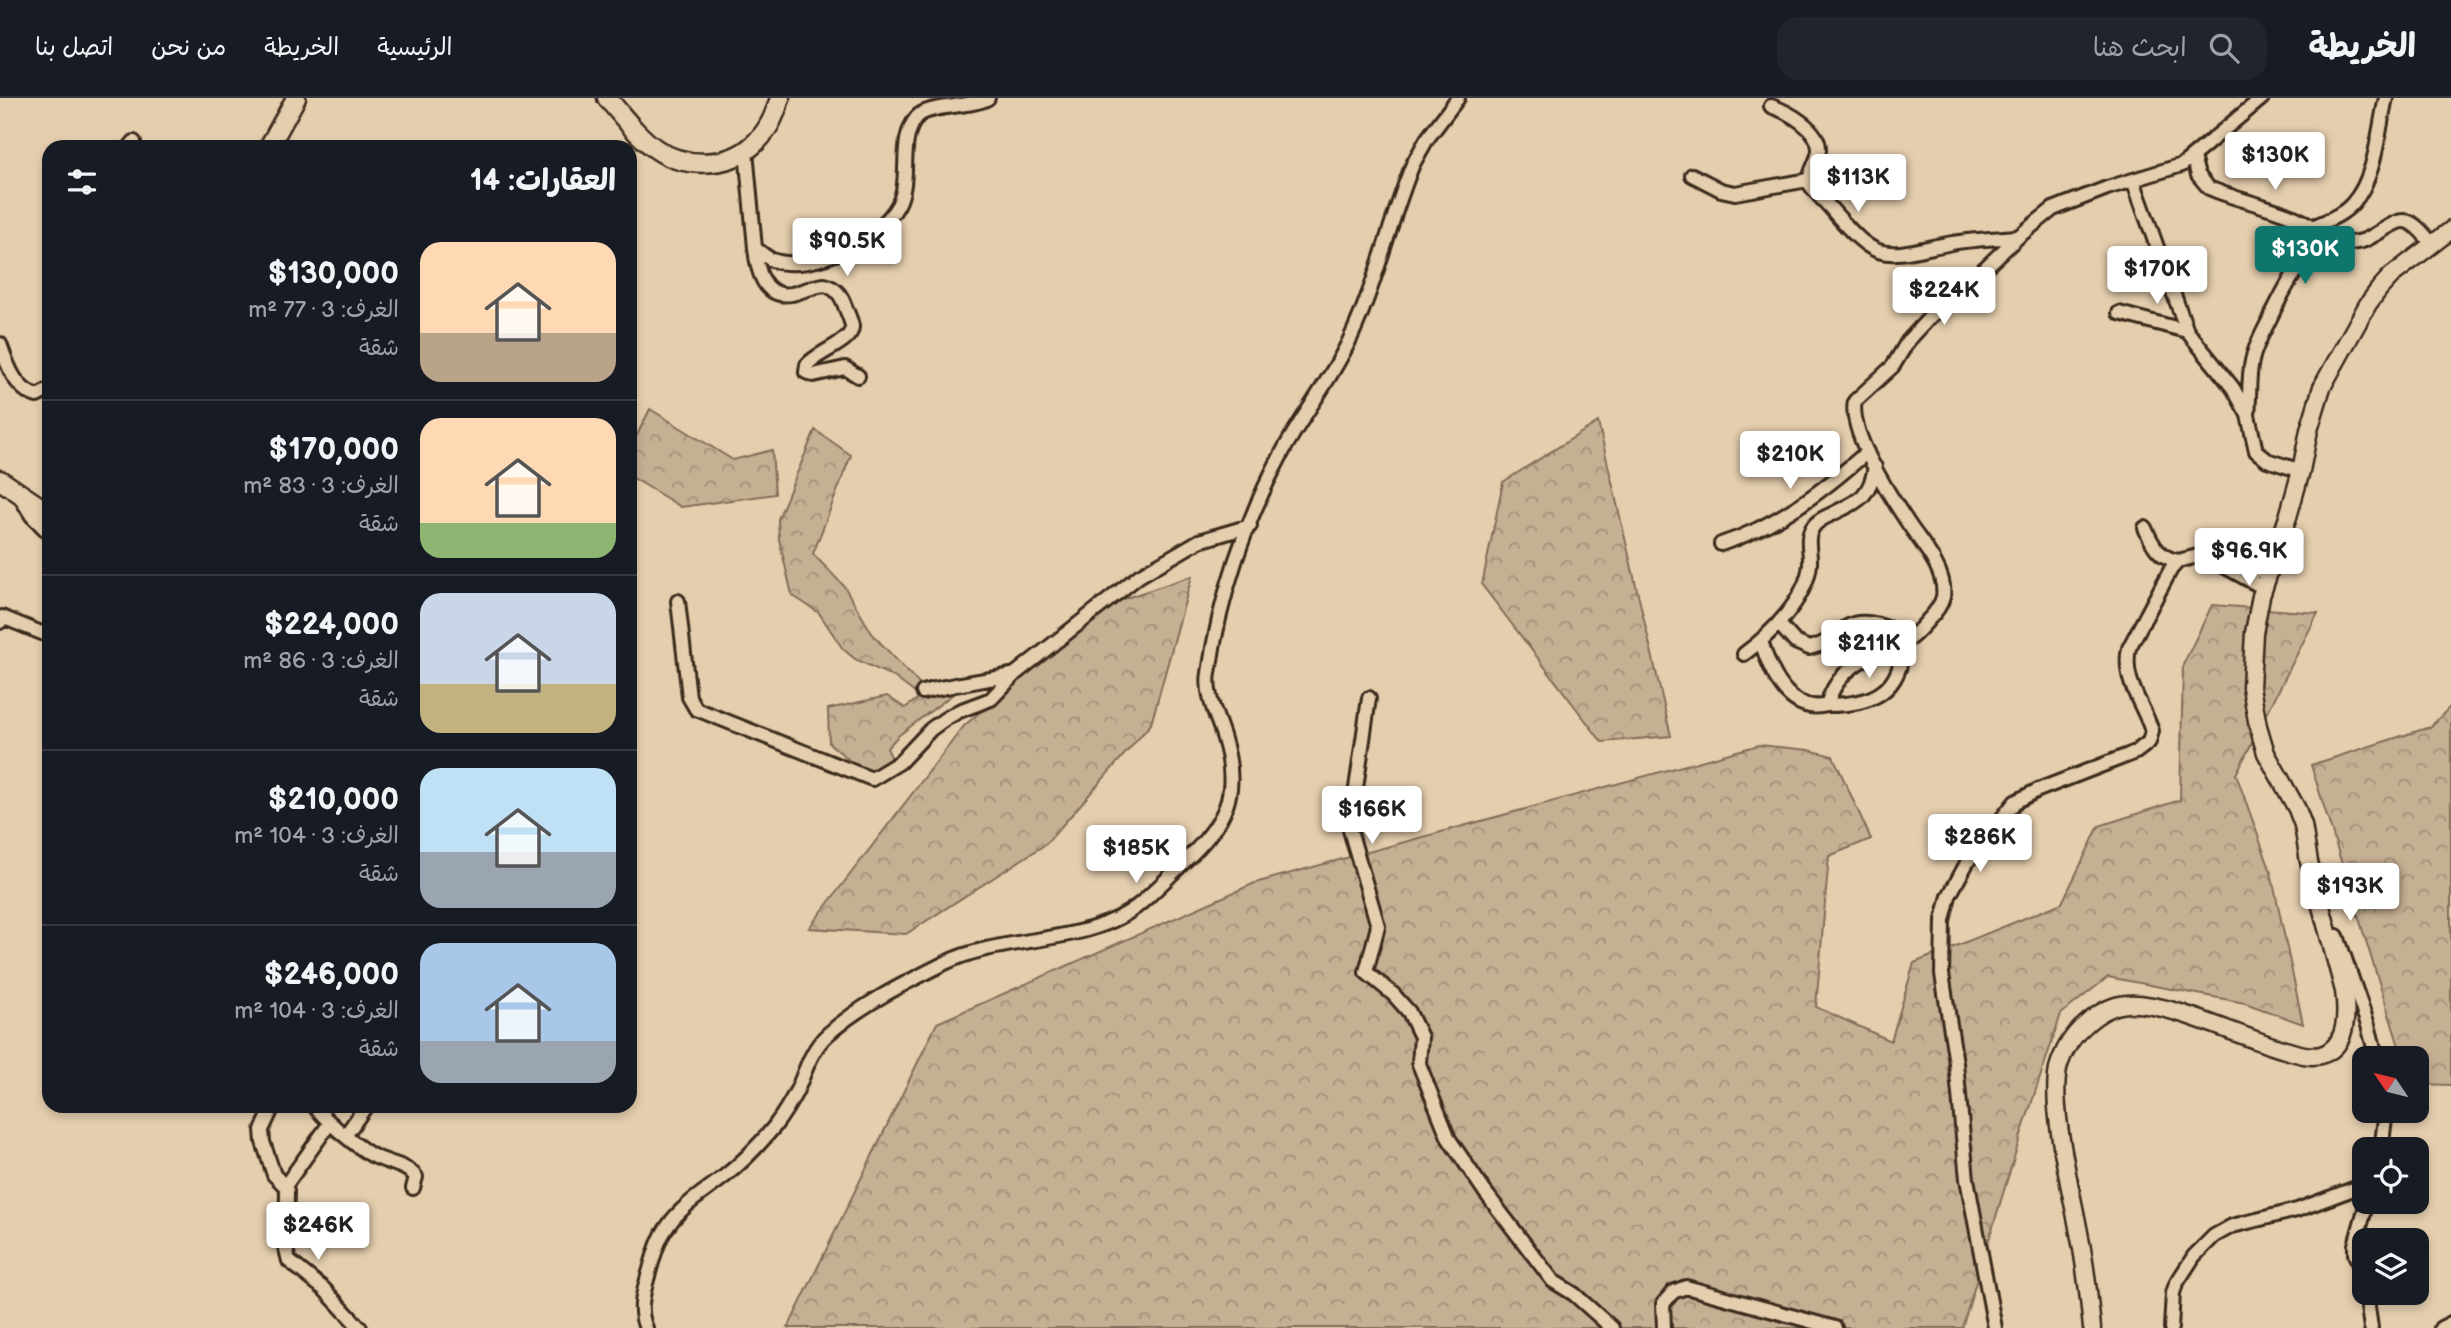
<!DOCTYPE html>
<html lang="ar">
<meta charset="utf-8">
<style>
body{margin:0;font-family:"Balsamiq Sans","Playpen Sans Arabic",sans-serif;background:#20242c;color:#f1f3f6;direction:rtl;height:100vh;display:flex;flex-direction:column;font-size:26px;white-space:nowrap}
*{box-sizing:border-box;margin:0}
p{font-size:23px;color:#9ea1a6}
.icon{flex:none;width:38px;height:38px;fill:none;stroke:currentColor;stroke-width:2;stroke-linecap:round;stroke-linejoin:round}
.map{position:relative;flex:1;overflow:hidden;direction:ltr}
.sheet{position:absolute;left:42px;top:42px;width:595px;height:973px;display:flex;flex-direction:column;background:#171b24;border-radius:21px;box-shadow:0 4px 10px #0003;direction:rtl}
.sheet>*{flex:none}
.needle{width:46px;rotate:305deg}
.controls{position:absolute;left:2352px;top:948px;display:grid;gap:14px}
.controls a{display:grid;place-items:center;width:77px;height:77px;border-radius:14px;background:#171b24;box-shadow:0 4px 10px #0003;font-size:35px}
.price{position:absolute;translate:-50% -60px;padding:0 16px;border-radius:7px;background:#fff;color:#222;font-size:23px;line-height:46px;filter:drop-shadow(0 2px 4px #0008)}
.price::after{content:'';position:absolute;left:50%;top:42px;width:21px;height:16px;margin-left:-10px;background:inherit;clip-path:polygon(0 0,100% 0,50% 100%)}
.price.current{background:#0f766e;color:#fff}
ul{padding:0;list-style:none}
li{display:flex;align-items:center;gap:21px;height:175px;padding:0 21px}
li+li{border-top:2px solid #363941}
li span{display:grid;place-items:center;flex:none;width:196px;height:140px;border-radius:21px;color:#555}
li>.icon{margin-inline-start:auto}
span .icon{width:84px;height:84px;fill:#fffc;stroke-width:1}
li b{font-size:30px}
h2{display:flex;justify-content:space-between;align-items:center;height:84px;padding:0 21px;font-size:30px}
header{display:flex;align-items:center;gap:42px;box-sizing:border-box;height:98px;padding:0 35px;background:#171b24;border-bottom:2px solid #363941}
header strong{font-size:33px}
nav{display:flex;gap:38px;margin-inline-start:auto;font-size:24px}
.search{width:490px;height:63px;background:#20242c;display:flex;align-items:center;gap:18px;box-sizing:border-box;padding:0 24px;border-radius:21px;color:#9ea1a6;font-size:26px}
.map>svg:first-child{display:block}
.forest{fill:url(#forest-crowns);stroke:#806d59;stroke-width:2}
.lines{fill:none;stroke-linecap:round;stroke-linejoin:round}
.minor-casing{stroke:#3b2a1e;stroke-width:18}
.tertiary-casing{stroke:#3b2a1e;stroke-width:21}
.secondary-casing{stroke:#3b2a1e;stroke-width:23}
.minor{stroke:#e5ceae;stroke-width:12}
.tertiary{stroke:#e5ceae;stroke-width:16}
.secondary{stroke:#e5ceae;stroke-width:18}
</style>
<header>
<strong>الخريطة</strong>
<div class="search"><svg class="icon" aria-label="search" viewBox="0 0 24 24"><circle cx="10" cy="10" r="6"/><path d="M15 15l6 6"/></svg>ابحث هنا</div>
<nav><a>الرئيسية</a><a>الخريطة</a><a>من نحن</a><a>اتصل بنا</a></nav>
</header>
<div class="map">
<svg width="2451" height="1230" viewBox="0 0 2451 1230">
<defs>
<pattern id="forest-crowns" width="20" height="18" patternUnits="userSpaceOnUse" patternTransform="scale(1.75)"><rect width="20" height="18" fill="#c6b094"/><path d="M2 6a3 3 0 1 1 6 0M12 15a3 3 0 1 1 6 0" fill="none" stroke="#a28f78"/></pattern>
</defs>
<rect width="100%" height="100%" fill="#e5ceae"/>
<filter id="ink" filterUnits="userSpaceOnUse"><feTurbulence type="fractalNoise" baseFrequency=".0143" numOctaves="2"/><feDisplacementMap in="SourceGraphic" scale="14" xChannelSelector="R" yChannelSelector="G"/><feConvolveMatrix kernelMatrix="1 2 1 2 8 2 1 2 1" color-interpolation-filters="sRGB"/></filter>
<g filter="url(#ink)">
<path class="forest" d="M650 311 733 362 772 352 775 396 681 409 630 378V351Z
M1598 324 1671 638 1602 644 1482 487 1503 384Z
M815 332 851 357 813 456 844 488 873 537 923 590 915 595 894 579 855 561 843 551 819 515 792 497 779 441 778 421Z
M1192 478 1151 626 1046 746 906 836 809 830 964 628 1102 508Z
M2212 507 2318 515 2236 676 2271 774 2303 926 2245 905 2108 879 2061 916 2020 1040 1962 1230H788L937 925 1255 785 1759 647 1809 652 1833 658 1871 741 1829 758 1816 909 1891 943 1914 865 2062 805 2099 728 2180 702 2183 567Z
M939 585 961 590 898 638 887 650 893 663 874 683 829 645 828 611 887 598 905 610Z
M2451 608V987L2417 986V961H2403L2311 667 2430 629Z"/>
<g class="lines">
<g class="minor-casing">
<path id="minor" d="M1771 8C1788 14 1820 31 1819 52 1818 64 1809 73 1809 85 1816 96 1826 104 1834 114 1879 166 1883 159 1947 146 1970 141 1994 141 2018 139
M130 49 134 44
M746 53 755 150C760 154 766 159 772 162 811 176 879 142 898 107 912 81 897 43 917 19 929 6 971 10 988 0
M2193 59 2198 77 2209 90C2251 108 2301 112 2335 145
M1692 77 1721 92 1735 95 1808 82
M2133 82 2187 233 2233 290 2248 317 2256 353 2267 362 2301 373
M2315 128C2328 122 2343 117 2353 105 2376 79 2378 33 2386 0
M755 150C757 171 763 201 792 196 804 193 813 188 825 187 838 191 842 199 846 211 848 216 851 222 852 228 853 244 817 254 807 267L806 274 813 277 845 270 858 278
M2119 215 2187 233
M0 246C7 266 15 292 37 298L49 292
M2248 317C2250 299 2248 280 2252 263 2255 246 2266 230 2273 214 2286 189 2296 165 2321 151 2338 142 2354 148 2367 141 2403 122 2403 110 2433 147
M19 397 32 418 49 435
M2145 430C2153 447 2158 459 2178 463
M1721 446C1777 428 1823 393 1867 354
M2236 472 2269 473
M678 503 689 599 696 611 872 681 900 664 931 631 945 621 959 613 991 601 1015 576 1139 478 1199 443 1250 428
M0 524 2 519 49 538
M1779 526 1795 544 1809 550C1825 547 1834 538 1847 529 1865 517 1893 533 1911 539
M1761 543C1770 573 1788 617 1827 607 1834 581 1852 566 1876 555 1886 551 1897 549 1906 543 1915 538 1922 529 1929 521 1935 515 1941 507 1943 499 1947 474 1923 447 1910 428 1892 401 1848 334 1855 303L1893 268 1908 243 1931 218 1955 198 2018 139 2053 111 2107 90 2182 67 2262 0
M1744 556C1770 537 1807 501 1810 466 1811 453 1805 441 1813 429 1817 423 1823 420 1830 417 1857 403 1869 402 1875 369
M923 594C954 586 984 583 1015 576
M1369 600 1350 732 1378 828 1366 874 1393 896 1409 914 1421 939 1419 966 1449 1041 1485 1094 1553 1183 1574 1196 1612 1230
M1827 607C1871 607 1902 595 1903 545
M2337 838 2368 927 2377 961
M266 1008 270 1015 262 1032 263 1044 274 1077 285 1088 287 1093 286 1151 289 1163 324 1191 360 1230
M314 1008C330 1026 348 1042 368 1055 383 1065 405 1065 416 1079L413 1090
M345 1038 366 1008
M2381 1052 2386 1013
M285 1088 330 1025
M2364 1180 2355 1156V1147L2367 1104
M2366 1195 2371 1230
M646 1230C638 1212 643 1196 648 1178 653 1162 657 1142 668 1128 682 1107 705 1094 725 1078 743 1064 759 1047 774 1029 783 1017 791 1004 798 990 806 971 812 951 827 937 860 907 905 885 945 865 1003 836 1092 848 1141 805 1156 792 1171 777 1185 763 1225 725 1241 697 1224 641 1218 620 1205 598 1209 575 1219 501 1245 424 1281 357 1302 317 1332 281 1351 239 1377 183 1390 122 1413 66L1427 41 1458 0
M1664 1230 1663 1206 1673 1194 1686 1189 1835 1230
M1995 1230 1967 1081 1956 965 1942 876 1943 822 1949 798 1968 763 2015 704 2038 692 2136 654 2149 644 2152 633C2142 603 2122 583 2129 550L2171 471 2178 463 2198 458 2211 461 2264 490
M2171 1230 2173 1195 2176 1186 2194 1158 2214 1138 2232 1128 2297 1112 2364 1087
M2441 1230 2451 1225"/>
</g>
<g class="tertiary-casing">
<path id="tertiary" d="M2092 1230C2089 1200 2086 1170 2080 1140 2073 1098 2048 1006 2059 967 2064 952 2073 937 2085 927 2097 916 2110 907 2127 906 2168 903 2242 940 2285 952 2296 955 2309 960 2321 957 2348 949 2347 915 2344 893L2309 764 2303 727 2297 711 2266 655 2258 628 2251 589 2254 535 2261 498 2288 419 2301 373 2309 332 2322 289 2368 206 2380 190 2391 178 2451 132"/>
</g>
<g class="secondary-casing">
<path id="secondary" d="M607 0C622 17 637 38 656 51 683 70 728 70 753 47 767 35 775 18 780 0
M269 49 296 0
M0 382 49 415"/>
</g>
<use href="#minor" class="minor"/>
<use href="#tertiary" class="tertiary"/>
<use href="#secondary" class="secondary"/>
</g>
</g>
</svg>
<div class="controls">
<a><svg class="needle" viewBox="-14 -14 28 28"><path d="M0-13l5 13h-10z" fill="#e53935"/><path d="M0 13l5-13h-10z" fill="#9ea1a6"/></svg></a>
<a><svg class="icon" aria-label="locate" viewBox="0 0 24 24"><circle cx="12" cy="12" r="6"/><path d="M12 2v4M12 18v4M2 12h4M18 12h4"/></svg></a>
<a><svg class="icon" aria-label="layers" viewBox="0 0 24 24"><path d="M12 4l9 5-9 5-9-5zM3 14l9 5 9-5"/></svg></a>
</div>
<b class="price" style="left:2275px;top:94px">$130K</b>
<b class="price" style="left:1858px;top:116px">$113K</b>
<b class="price" style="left:847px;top:180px">$90.5K</b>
<b class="price current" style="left:2305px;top:188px">$130K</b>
<b class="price" style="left:2157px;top:208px">$170K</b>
<b class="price" style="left:1944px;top:229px">$224K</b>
<b class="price" style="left:1790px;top:393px">$210K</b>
<b class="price" style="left:2249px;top:490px">$96.9K</b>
<b class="price" style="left:1869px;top:582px">$211K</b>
<b class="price" style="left:1372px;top:748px">$166K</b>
<b class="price" style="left:1980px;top:776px">$286K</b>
<b class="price" style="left:1136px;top:787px">$185K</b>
<b class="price" style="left:2350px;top:825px">$193K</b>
<b class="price" style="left:318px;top:1164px">$246K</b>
<section class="sheet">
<h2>العقارات: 14<svg class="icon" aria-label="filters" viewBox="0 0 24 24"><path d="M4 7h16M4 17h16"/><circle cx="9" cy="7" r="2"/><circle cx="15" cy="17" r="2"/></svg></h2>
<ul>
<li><span style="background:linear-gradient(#ffd9b3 65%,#b9a48a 0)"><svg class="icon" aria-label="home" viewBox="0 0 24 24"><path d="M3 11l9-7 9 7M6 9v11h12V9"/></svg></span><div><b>$130,000</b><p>الغرف: 3 · 77 m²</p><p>شقة</p></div></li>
<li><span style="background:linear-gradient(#ffd9b3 75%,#8fb573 0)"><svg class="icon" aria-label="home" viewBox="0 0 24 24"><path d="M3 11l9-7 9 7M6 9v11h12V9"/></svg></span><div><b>$170,000</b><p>الغرف: 3 · 83 m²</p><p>شقة</p></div></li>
<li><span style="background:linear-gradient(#c9d6e8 65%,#c2b280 0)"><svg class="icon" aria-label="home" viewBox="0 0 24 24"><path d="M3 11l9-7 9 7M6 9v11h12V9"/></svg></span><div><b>$224,000</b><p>الغرف: 3 · 86 m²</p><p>شقة</p></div></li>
<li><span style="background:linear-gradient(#bfe0f5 60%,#9aa5b1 0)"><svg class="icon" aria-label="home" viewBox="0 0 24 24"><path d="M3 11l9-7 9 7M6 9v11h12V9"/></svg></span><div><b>$210,000</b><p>الغرف: 3 · 104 m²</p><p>شقة</p></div></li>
<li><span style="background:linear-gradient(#a9c7e8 70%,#9aa5b1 0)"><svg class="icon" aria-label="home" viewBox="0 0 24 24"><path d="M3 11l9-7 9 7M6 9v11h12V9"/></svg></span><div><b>$246,000</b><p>الغرف: 3 · 104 m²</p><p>شقة</p></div></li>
</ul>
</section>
</div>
